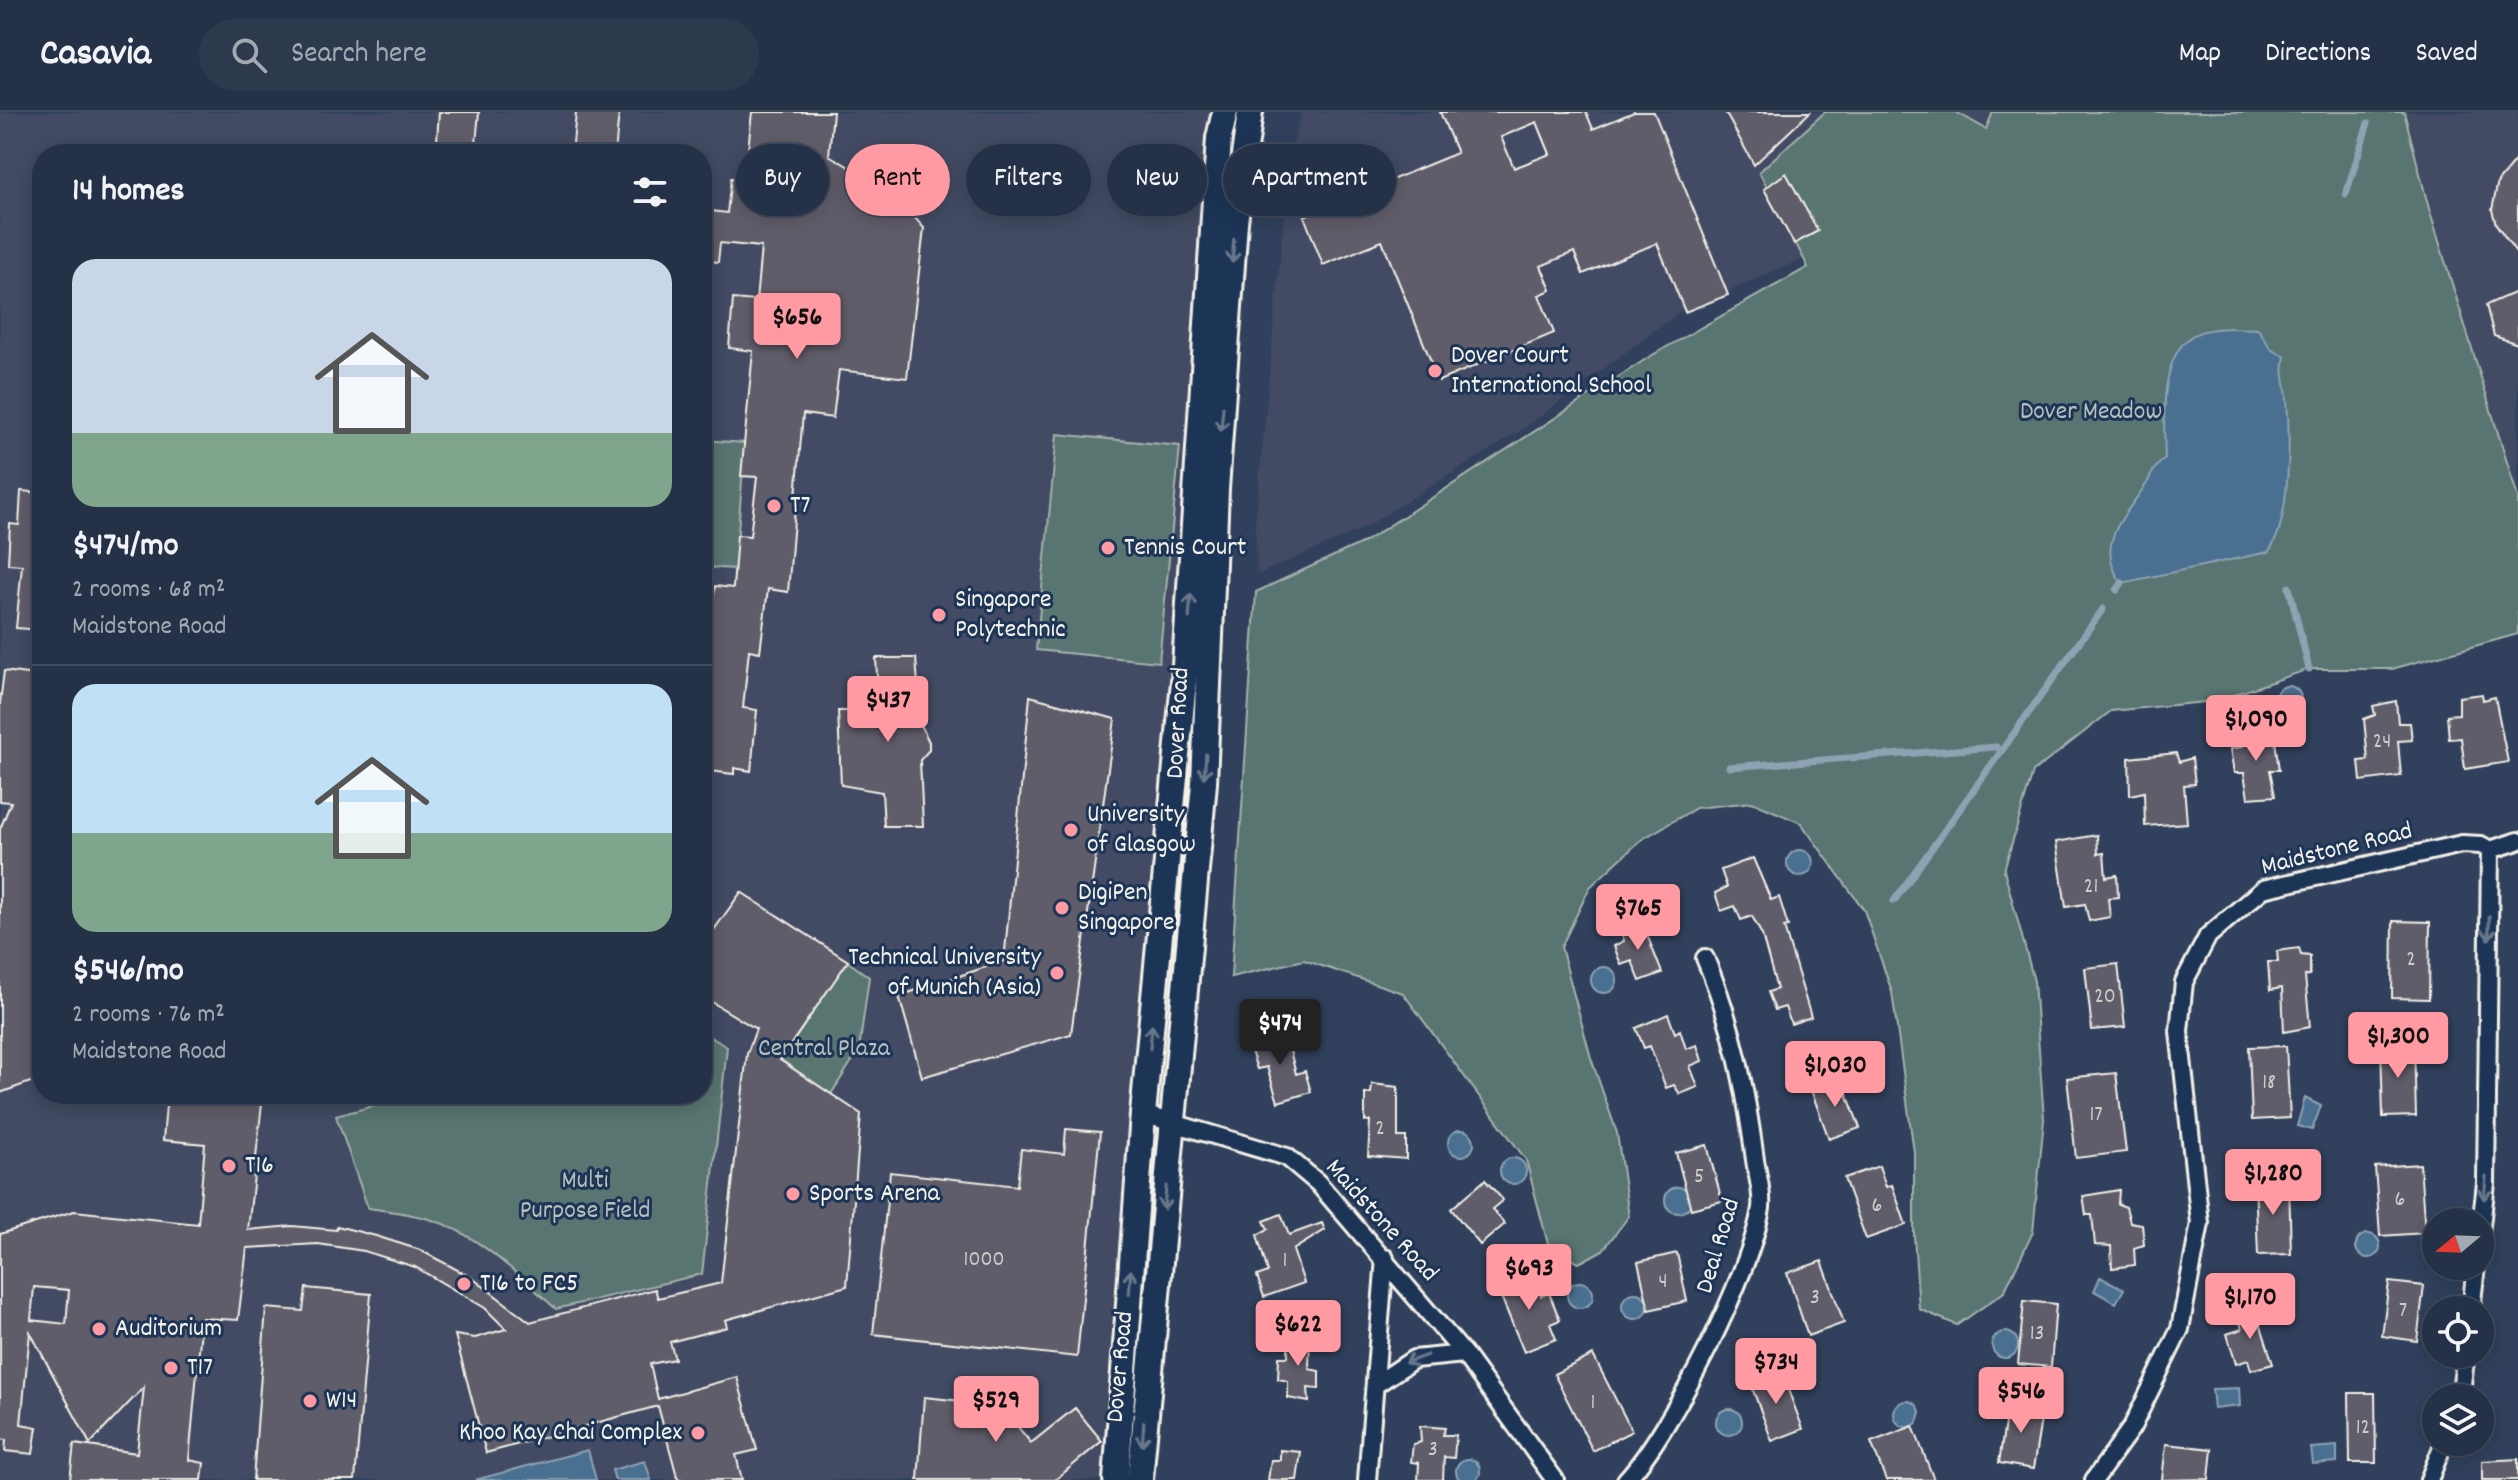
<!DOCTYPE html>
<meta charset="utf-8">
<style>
body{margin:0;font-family:Dekko,sans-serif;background:#2d394d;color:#f1f3f6;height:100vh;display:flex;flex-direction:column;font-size:30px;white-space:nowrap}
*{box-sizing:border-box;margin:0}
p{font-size:26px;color:#a3a9b3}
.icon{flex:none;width:44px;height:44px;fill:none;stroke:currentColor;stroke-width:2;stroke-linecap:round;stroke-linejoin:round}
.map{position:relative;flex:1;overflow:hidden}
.drawer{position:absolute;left:32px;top:32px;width:680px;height:960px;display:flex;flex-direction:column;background:#253146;border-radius:32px;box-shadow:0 4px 20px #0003,0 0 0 2px #424c5f}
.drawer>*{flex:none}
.banner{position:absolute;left:736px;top:32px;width:760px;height:72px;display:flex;gap:16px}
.needle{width:52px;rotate:251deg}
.fabs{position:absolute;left:2422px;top:1096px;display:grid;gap:16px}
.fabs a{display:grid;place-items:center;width:72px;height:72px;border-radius:50%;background:#253146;box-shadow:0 4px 20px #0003,0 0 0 2px #424c5f;font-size:40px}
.price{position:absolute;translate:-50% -68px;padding:0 18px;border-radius:8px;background:#ff9aa2;color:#111;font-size:26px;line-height:52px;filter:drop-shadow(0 2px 4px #0008)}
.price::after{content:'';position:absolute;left:50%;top:48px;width:24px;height:18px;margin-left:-12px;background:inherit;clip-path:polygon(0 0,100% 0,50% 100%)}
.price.selected{background:#222;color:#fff}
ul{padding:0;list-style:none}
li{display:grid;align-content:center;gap:16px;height:424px;padding:0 40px}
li+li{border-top:2px solid #424c5f}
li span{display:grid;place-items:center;height:248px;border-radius:24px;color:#555}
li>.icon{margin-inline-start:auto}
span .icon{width:144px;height:144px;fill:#fffc;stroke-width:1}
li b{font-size:34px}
h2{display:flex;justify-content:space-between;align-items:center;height:96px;padding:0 40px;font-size:34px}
.pill{padding:0 28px;border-radius:36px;background:#253146;box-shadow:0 4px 20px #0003,0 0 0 2px #424c5f;font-size:28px;line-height:72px}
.pill.selected{background:#ff9aa2;color:#111}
header{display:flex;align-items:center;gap:48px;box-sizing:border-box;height:112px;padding:0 40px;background:#253146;border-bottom:2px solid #424c5f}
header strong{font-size:38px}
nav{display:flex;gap:44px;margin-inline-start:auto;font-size:28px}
.search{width:560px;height:72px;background:#2d394d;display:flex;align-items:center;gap:20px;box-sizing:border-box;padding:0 28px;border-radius:44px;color:#a3a9b3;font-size:30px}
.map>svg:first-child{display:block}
.built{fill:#434c64;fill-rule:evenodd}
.green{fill:#587472;stroke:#a6b2ad;stroke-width:2}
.water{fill:#486f90;stroke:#8da3b3;stroke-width:2}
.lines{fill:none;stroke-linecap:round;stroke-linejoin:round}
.stream{stroke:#8da3b3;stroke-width:7}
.building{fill:#605d6b;stroke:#f4f1e8;stroke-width:2;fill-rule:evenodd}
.street-casing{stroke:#f4f1e8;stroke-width:22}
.secondary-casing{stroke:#f4f1e8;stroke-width:30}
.street{stroke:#1d3557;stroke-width:16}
.secondary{stroke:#1d3557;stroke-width:24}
.oneway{stroke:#68778a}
.poi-dot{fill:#ff9aa2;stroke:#1d3557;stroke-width:3}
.labels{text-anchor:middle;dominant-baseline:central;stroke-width:6;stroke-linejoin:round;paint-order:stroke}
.number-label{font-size:22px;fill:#cfccc9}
.poi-label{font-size:26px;fill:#f4f1e8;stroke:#1d3557;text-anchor:start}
.park-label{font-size:26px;fill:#b6bfb9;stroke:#1d3557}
.street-label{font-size:26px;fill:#f4f1e8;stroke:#1d3557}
</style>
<header>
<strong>Casavia</strong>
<div class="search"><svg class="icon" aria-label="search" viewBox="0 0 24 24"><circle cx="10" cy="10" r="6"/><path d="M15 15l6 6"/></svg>Search here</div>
<nav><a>Map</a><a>Directions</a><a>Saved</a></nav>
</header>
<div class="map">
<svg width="2518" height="1368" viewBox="0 0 2518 1368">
<rect width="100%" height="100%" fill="#31415d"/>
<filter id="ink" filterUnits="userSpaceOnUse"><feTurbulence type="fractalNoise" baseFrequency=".0125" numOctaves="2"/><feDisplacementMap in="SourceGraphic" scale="16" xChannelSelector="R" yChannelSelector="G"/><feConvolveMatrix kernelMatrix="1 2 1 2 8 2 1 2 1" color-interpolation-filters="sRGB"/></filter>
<g filter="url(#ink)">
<path class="built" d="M0 0H1219L1213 28 1140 985 1104 1368H0ZM42 42H702V982H42Z
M1302 0H2075L2004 60 1679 200 1523 317 1362 417 1258 462 1255 414 1290 42Z
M2404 0H2518V386L2429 97Z"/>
<path class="green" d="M1825 0H1956L1986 17 1993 0H2404L2429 97 2518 386V522L2392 557H2309L2216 589 2111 599 2033 660 2004 758 2034 869 2044 1007 2033 1120 2004 1180 1957 1213 1919 1197 1914 1124V1040L1892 880 1864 798 1801 711 1752 690 1696 696 1641 728 1590 775 1561 835 1591 946 1617 1021 1629 1104 1603 1138 1579 1151 1549 1136 1526 1048 1403 881 1304 848 1231 865 1256 480 1364 430 1649 245 1808 155 1759 60Z
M1057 322 1180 334 1159 550 1036 538Z
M702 328 745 331 735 457 702 455Z
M847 849 869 865 859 938 831 982 781 948Z
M702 920 727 935 702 1162 556 1197C519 1164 478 1121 429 1107 410 1101 388 1099 368 1096L336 1004 418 982H702Z"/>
<path class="water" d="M2230 216 2258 217 2272 238 2285 244C2281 260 2286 272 2287 287 2290 324 2291 413 2268 440L2122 471C2092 433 2126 403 2147 371 2153 360 2154 355 2165 347 2164 315 2159 250 2188 227 2199 217 2217 217 2230 216Z
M2275 587a13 13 0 1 1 26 0a13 13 0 1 1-26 0Z
M1787 751a13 13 0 1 1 26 0a13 13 0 1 1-26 0Z
M1591 868a13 13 0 1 1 26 0a13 13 0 1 1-26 0Z
M1851 948a13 13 0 1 1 26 0a13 13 0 1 1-26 0Z
M2305 986 2321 994 2312 1018 2297 1014Z
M1448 1031a13 13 0 1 1 26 0a13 13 0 1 1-26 0Z
M1500 1059a13 13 0 1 1 26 0a13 13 0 1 1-26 0Z
M2267 1063a12 12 0 1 1 24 0a12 12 0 1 1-24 0Z
M1665 1088a13 13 0 1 1 26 0a13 13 0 1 1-26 0Z
M2356 1134a12 12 0 1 1 24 0a12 12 0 1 1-24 0Z
M2100 1165 2124 1177 2116 1191 2094 1179Z
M1567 1183a13 13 0 1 1 26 0a13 13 0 1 1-26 0Z
M1622 1194a13 13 0 1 1 26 0a13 13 0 1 1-26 0Z
M1992 1233a13 13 0 1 1 26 0a13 13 0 1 1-26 0Z
M2239 1276 2240 1294 2214 1297 2212 1277Z
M1894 1302a13 13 0 1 1 26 0a13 13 0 1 1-26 0Z
M1716 1310a13 13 0 1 1 26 0a13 13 0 1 1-26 0Z
M2337 1334V1350L2313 1352 2311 1336Z
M588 1338 596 1368H475Z
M1456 1359a12 12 0 1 1 24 0a12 12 0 1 1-24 0Z
M645 1349 651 1368H615L612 1358Z"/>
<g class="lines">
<path class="stream" d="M2346 82 2368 11
M2289 475 2309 557
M2117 478 2122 471
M1729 655 1996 635
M1894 789 2103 497"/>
</g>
<path class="building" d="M439 0H479L475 42H436Z
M576 0H619L615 42H572Z
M752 0H833L829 43 871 68 889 88 898 87 924 116 907 266 839 258 833 306 803 302 788 480 768 477 760 540 749 538 743 596 757 598 751 659 734 656V662L702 658V598L715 474 733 476 737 423 750 424 757 365 741 364 753 239 729 236 733 187 756 189 761 135 720 131 718 150 702 148V98L727 101 731 66 745 67Z
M1440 0H1586L1593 17 1634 0H1654L1728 183 1685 200 1657 131 1583 162 1574 140 1541 154 1551 178 1539 183 1554 221 1439 269 1382 129 1323 153 1304 104 1457 41ZM1537 10 1550 42 1514 56 1501 25Z
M1725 0H1810L1754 53Z
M2518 45V143L2496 112 2492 98 2498 69Z
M1786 61 1818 119 1794 132 1764 77Z
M2518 179V232L2494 224 2486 193Z
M21 379 42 381V518L16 516 22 453 8 452 10 412 19 413Z
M876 546H916L921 613 929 630V638L920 648 923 714H884L882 680 841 673 838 599H879Z
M4 559 42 564V945L36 947 42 966 0 981V717L11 690 0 689V591Z
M2482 582 2483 588 2495 585 2508 650 2465 657 2461 626 2449 627 2447 603 2459 602V585Z
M1030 584 1115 607 1071 922 922 965 899 884 1004 849Z
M2396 589 2398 611H2410L2412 628 2398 629 2401 664 2361 669 2359 649 2368 648 2364 607 2375 603 2373 594Z
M2262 617 2264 628H2275L2279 658H2270L2275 684 2248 686 2244 661H2234L2230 637 2242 635V621Z
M2176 641 2179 650 2192 646 2195 672 2184 673 2187 711 2145 714 2144 680 2130 683 2129 646Z
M2097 723 2098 742 2104 741 2106 765 2117 763 2118 785 2108 786 2110 805 2089 809 2085 792 2066 795 2056 730Z
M1753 746 1771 788 1779 785 1788 814 1784 815 1811 905 1791 912 1785 895 1775 898 1768 880 1777 877 1762 823 1752 804 1741 808 1735 794 1721 799 1715 781 1727 775 1721 758Z
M741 780 848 849 780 948 861 1002 847 1174 725 1208 727 1215 670 1230 675 1247 650 1252 658 1287 737 1265 757 1338 736 1343 742 1368H678L658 1294 486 1341 455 1223 475 1226 506 1217 485 1196 415 1155 364 1139 318 1132 247 1136 238 1208 202 1206 189 1348 204 1351 202 1368H70L74 1332 137 1341 144 1275 90 1332 30 1220 21 1312 37 1315 33 1342 5 1339 6 1328 0 1327V1122L74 1099 198 1112 205 1032 163 1028 167 982H263L248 1118 292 1114 336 1118 337 1114 376 1124 420 1138 471 1165 530 1210 655 1177 658 1186 721 1171 747 942 756 917 702 884V857L706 829ZM34 1175 69 1178 66 1212 31 1208Z
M2393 809 2430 810 2429 887 2392 886Z
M1642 810 1662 861 1640 869 1632 849 1621 853 1614 834 1624 829 1621 819Z
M2299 836 2301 843 2310 844V863L2305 864 2310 915 2284 920 2282 876 2270 878 2268 850H2278L2277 839Z
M2118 852 2125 915 2092 918 2085 856Z
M1668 902 1675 921 1680 918 1686 937 1697 933 1702 949 1690 954 1698 975 1680 982 1674 973 1666 976 1650 934 1644 936 1636 916Z
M1277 921 1278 926 1286 923 1296 962 1305 959 1311 980 1278 990 1267 955 1257 957 1251 939 1259 936 1257 927Z
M2414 931 2416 1004 2383 1005 2381 932Z
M2286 934 2290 1006 2252 1008 2249 935Z
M2116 961 2126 1040 2076 1046 2067 966Z
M1841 966 1860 1016 1829 1027 1811 978Z
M1372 972 1398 975V1025H1406V1047L1368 1044 1370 1009H1365V982H1371Z
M1066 1017 1100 1020 1077 1245 873 1222 890 1060 1017 1074 1021 1037 1064 1042Z
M1707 1033 1722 1089 1691 1097 1676 1041Z
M2420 1052 2425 1121 2380 1124 2375 1055Z
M1879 1054 1886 1075 1892 1073 1906 1113 1866 1127 1844 1066Z
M1485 1068 1503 1088 1492 1097 1505 1112 1480 1133 1451 1097Z
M2289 1068 2291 1142 2258 1143 2255 1069Z
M2119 1078 2118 1092 2126 1095 2130 1110 2142 1112 2144 1133 2134 1136 2135 1153 2112 1156 2111 1134 2095 1133 2092 1103H2086L2083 1084Z
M1281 1102 1289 1123 1322 1111 1325 1118 1293 1138 1304 1171 1264 1185 1257 1164 1268 1160 1257 1123 1268 1117 1264 1109Z
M1677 1141 1687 1189 1649 1198 1638 1150Z
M1822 1149 1844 1211 1808 1224 1787 1161Z
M1532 1161 1541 1184 1549 1181 1560 1208 1550 1212 1556 1227 1524 1240 1497 1175Z
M2389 1170 2424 1174 2417 1229 2382 1224Z
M306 1176 371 1182 355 1368H253L266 1196 303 1199Z
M2024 1189 2056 1192 2051 1255 2018 1252Z
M2255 1195 2273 1252 2251 1258 2248 1248 2236 1252 2227 1222 2242 1217 2237 1200Z
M1288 1222H1310L1309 1257 1319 1259V1277L1308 1276 1309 1290 1288 1286V1269L1278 1267 1279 1245H1288Z
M1593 1243 1632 1319 1593 1339 1554 1262Z
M1781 1259 1803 1317 1772 1329 1750 1270Z
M2349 1281H2375L2376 1351H2350Z
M924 1285 1000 1293 1031 1331 1075 1296 1102 1329 1055 1368H918Z
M2008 1290 2043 1295 2033 1357 1999 1351Z
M1420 1314 1445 1316 1443 1323H1456L1454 1346 1444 1345 1443 1368H1418L1419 1351 1411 1350 1413 1332 1421 1330Z
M1913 1314 1934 1368H1886L1871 1330Z
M2166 1332 2212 1337 2209 1367 2162 1368Z
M1280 1338 1301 1340 1297 1368H1268L1271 1348H1280Z
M2518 1347V1368H2482V1349Z"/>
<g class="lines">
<g class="street-casing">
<path id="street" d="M2490 738 2518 729
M1143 1002 1287 1045 1318 1071 1464 1242 1555 1368
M2480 1122 2486 1071 2490 738
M2471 1198 2476 1154
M1375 1273 1414 1247 1464 1242
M2460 1286 2466 1242
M1367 1368 1385 1146
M1626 1368C1671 1320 1751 1161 1761 1096 1763 1081 1757 1062 1755 1048 1746 979 1733 911 1705 846
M2094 1368 2132 1315 2180 1217 2200 1111 2179 919 2184 870 2208 824 2263 777 2462 732 2481 733 2490 738
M2429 1368 2444 1330"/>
</g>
<g class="secondary-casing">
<path id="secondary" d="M1116 1368 1143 1002 1184 569 1219 26 1225 0
M1140 1368 1204 671 1216 377 1235 110 1250 0"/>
</g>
<use href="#street" class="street"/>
<use href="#secondary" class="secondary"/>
</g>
<defs><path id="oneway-shaft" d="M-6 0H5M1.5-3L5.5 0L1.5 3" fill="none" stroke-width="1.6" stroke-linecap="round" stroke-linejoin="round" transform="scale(2)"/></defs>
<g class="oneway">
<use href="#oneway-shaft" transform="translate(1233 139) rotate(94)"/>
<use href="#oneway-shaft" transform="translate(1222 307) rotate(95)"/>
<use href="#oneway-shaft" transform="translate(1190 494) rotate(-86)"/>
<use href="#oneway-shaft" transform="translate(1205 654) rotate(94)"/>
<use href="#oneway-shaft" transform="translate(2489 816) rotate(91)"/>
<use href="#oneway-shaft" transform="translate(1151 925) rotate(-85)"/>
<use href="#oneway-shaft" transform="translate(2485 1076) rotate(95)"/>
<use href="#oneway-shaft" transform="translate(1165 1086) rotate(96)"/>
<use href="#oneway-shaft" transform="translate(1130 1170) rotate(-86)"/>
<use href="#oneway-shaft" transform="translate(1416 1247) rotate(160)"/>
<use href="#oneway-shaft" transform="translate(1143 1322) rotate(94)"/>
</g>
</g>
<g class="poi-dot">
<circle cx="1435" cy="259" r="8"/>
<circle cx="774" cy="394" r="8"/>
<circle cx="1108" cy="436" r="8"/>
<circle cx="939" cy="503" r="8"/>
<circle cx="1071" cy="718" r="8"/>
<circle cx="1062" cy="796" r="8"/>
<circle cx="1057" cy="861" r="8"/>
<circle cx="229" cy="1054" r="8"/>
<circle cx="793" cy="1082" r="8"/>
<circle cx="464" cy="1172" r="8"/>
<circle cx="99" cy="1217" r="8"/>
<circle cx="171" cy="1256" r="8"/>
<circle cx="310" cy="1289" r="8"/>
<circle cx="698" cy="1321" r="8"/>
</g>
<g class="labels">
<g class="number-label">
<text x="2382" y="630">24</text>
<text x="2091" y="775">21</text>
<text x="2411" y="848">2</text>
<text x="2105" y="885">20</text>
<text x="2269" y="971">18</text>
<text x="2096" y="1003">17</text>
<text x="1380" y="1017">2</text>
<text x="1699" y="1065">5</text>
<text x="2400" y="1088">6</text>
<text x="1877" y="1094">6</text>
<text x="984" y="1148">1000</text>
<text x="1285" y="1149">1</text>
<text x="1663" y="1170">4</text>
<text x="1815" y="1186">3</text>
<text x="2403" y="1199">7</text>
<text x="2037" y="1222">13</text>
<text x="1593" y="1291">1</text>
<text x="2363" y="1316">12</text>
<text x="1433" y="1338">3</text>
</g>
<g class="poi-label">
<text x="1451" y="244">Dover Court<tspan x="1451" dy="30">International School</tspan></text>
<text x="790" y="394">T7</text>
<text x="1124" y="436">Tennis Court</text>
<text x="955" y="488">Singapore<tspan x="955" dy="30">Polytechnic</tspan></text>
<text x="1087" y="703">University<tspan x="1087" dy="30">of Glasgow</tspan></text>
<text x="1078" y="781">DigiPen<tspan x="1078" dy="30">Singapore</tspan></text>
<text x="1041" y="846" text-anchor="end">Technical University<tspan x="1041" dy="30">of Munich (Asia)</tspan></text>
<text x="245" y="1054">T16</text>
<text x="809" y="1082">Sports Arena</text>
<text x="480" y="1172">T16 to FC5</text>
<text x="115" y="1217">Auditorium</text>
<text x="187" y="1256">T17</text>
<text x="326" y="1289">W14</text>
<text x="682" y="1321" text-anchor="end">Khoo Kay Chai Complex</text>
</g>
<g class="park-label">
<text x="2091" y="300">Dover Meadow</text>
<text x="824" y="937">Central Plaza</text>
<text x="585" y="1069">Multi<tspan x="585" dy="30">Purpose Field</tspan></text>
</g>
<g class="street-label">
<text transform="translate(1179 611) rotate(-87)">Dover Road</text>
<text transform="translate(2337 738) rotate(-14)">Maidstone Road</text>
<text transform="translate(1381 1109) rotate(48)">Maidstone Road</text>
<text transform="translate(1719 1134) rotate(-73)">Deal Road</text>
<text transform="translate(1121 1255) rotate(-85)">Dover Road</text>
</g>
</g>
</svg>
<div class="fabs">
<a><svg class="needle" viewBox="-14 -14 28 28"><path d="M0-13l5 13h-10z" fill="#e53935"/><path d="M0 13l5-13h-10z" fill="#a3a9b3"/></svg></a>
<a><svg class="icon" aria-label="locate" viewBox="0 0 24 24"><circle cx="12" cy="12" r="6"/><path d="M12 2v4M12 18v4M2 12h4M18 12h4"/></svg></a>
<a><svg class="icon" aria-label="layers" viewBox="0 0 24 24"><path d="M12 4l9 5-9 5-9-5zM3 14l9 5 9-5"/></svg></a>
</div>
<b class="price" style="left:797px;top:249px">$656</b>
<b class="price" style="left:888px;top:632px">$437</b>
<b class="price" style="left:2256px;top:651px">$1,090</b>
<b class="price" style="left:1638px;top:840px">$765</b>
<b class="price selected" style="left:1280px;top:955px">$474</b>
<b class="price" style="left:2398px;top:968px">$1,300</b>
<b class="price" style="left:1835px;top:997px">$1,030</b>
<b class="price" style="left:2273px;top:1105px">$1,280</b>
<b class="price" style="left:1529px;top:1200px">$693</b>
<b class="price" style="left:2250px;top:1229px">$1,170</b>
<b class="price" style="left:1298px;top:1256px">$622</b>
<b class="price" style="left:1776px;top:1294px">$734</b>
<b class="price" style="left:2021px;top:1323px">$546</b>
<b class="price" style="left:996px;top:1332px">$529</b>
<div class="banner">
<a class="pill">Buy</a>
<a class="pill selected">Rent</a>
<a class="pill">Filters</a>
<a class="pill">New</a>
<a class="pill">Apartment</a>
</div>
<section class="drawer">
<h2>14 homes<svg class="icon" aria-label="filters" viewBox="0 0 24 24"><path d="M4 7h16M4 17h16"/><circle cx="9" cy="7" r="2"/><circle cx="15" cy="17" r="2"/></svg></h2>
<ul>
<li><span style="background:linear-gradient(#c9d6e8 70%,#7fa58c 0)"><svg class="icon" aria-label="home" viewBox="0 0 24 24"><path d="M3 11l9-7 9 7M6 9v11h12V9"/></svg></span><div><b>$474/mo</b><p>2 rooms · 68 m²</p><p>Maidstone Road</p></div></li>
<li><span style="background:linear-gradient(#bfe0f5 60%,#7fa58c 0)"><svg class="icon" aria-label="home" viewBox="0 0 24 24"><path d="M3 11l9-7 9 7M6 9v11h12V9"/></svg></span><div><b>$546/mo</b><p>2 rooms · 76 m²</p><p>Maidstone Road</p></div></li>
</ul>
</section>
</div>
